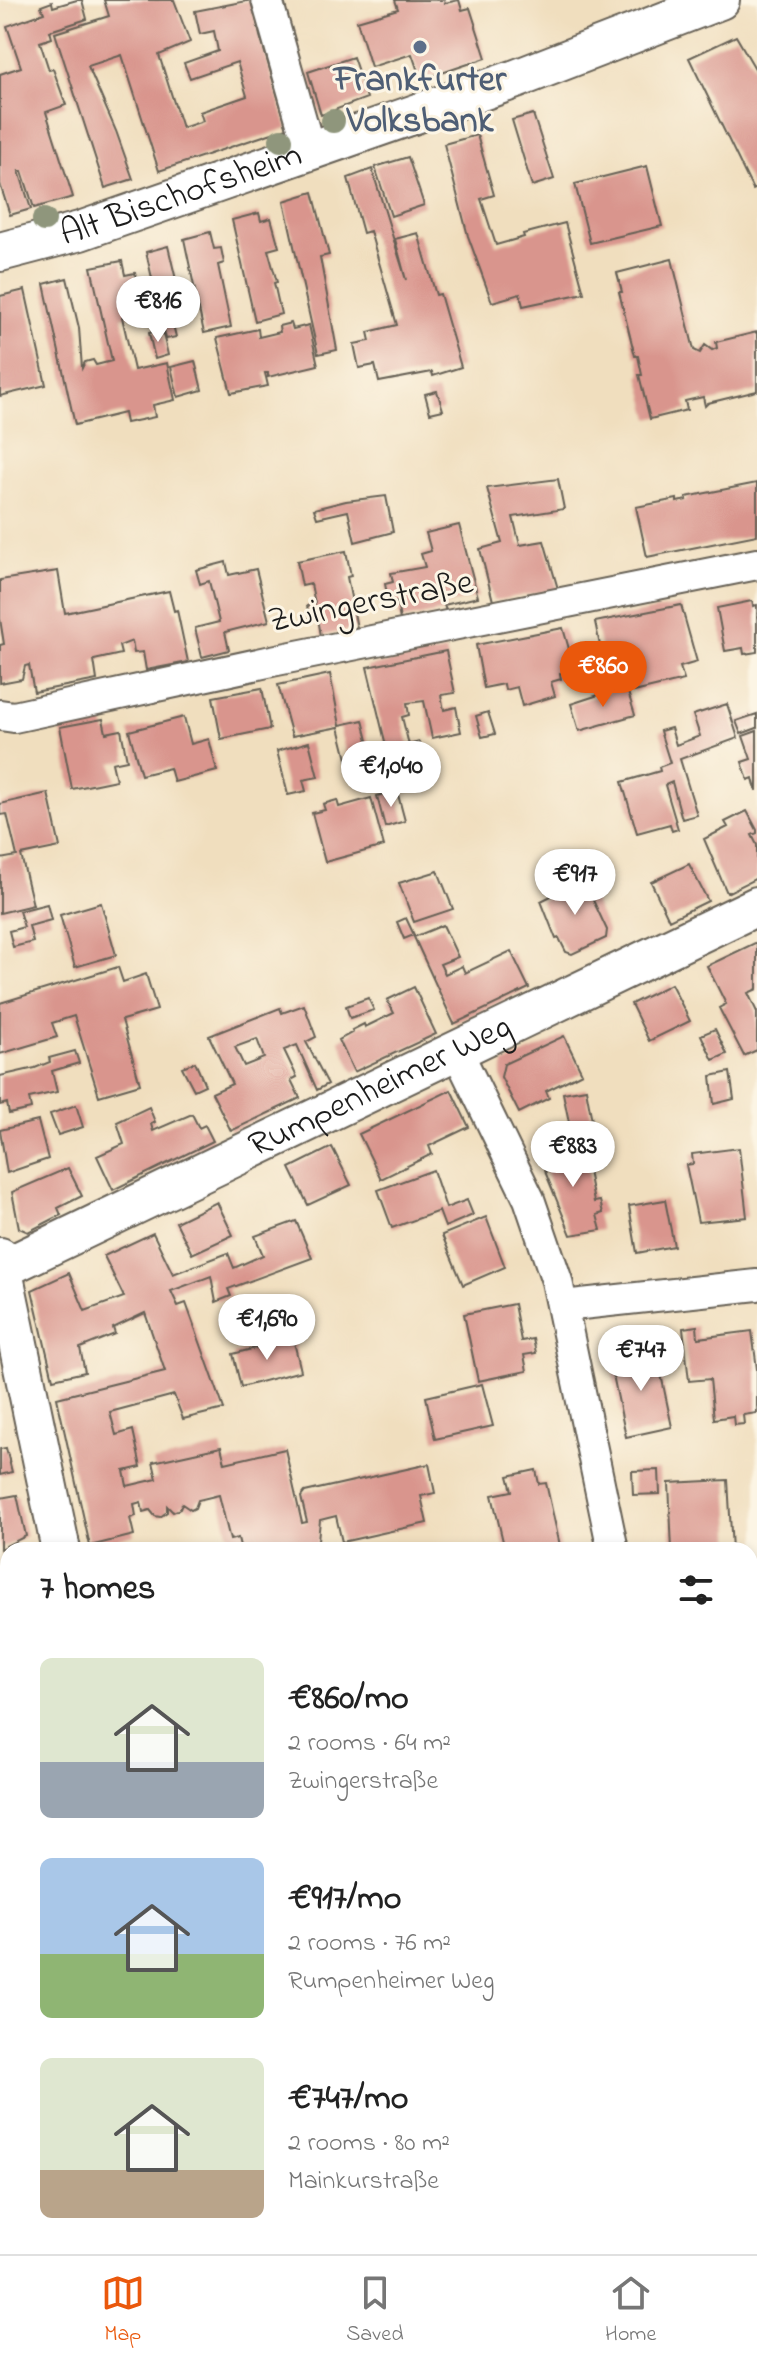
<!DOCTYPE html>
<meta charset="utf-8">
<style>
body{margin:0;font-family:"Indie Flower",sans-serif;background:#f2f2f2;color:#222;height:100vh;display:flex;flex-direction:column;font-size:30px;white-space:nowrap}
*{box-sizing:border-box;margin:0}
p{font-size:26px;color:#767676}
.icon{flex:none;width:44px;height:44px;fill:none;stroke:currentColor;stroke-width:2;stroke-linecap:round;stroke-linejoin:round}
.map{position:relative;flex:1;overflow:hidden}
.sheet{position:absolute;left:0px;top:1542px;width:758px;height:712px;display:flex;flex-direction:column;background:#fff;border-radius:24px 24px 0 0;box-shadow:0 4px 12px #0003}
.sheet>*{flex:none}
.price{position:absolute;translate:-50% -68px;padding:0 18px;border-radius:28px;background:#fff;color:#222;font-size:26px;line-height:52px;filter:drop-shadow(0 2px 4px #0008)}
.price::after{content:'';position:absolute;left:50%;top:48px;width:24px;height:18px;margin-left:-12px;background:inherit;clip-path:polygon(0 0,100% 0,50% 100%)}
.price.active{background:#ea580c;color:#fff}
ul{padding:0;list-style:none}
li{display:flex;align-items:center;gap:24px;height:200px;padding:0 40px}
li span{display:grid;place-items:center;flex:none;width:224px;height:160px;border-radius:12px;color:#555}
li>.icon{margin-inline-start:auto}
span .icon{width:96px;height:96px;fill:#fffc;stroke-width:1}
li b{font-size:34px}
h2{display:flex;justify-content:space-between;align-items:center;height:96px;padding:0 40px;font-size:34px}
.dock{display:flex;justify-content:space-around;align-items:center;height:112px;border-top:2px solid #e0e0e0;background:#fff;font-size:22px;color:#767676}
.dock a{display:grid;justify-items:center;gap:4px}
.dock .active{color:#ea580c}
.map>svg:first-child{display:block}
.building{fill:#d9958d;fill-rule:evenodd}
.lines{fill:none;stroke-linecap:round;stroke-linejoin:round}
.minor-casing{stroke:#666055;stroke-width:34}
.tertiary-casing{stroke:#666055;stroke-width:42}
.minor{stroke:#fff;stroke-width:30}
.tertiary{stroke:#fff;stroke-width:38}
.tree{fill:#8f967b}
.service-dot{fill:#5c6f8a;stroke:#fcf5e5;stroke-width:3}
.labels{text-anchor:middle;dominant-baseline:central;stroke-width:6;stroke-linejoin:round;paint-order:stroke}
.service-label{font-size:36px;font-weight:bold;fill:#4e5e75;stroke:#fcf5e5}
.street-label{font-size:36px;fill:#1c1c1c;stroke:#fcf5e5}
</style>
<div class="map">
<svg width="757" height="2254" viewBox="0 0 757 2254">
<rect width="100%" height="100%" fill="#fcf5e5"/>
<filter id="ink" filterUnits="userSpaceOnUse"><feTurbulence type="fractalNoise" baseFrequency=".0125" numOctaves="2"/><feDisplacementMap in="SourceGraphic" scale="16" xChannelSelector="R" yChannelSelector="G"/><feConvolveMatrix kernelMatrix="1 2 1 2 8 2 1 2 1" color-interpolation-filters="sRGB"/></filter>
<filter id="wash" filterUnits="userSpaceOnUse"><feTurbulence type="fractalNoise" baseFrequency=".006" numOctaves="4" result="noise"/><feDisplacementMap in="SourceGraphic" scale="32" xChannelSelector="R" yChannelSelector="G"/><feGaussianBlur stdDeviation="1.8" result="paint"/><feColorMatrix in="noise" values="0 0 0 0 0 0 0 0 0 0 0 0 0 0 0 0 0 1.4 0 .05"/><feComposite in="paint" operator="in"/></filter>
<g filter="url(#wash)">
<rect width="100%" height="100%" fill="#f0debe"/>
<g id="blocks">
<path class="building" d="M77 0H82L87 19 50 31 52 38 40 42 49 70 53 69 66 105 46 112 73 197 34 208 22 171H19L31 209 10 215 0 184V74L21 67 7 26 44 13 41 6 52 2 53 7Z
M104 0H174L190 42 159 55 182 128 203 121 200 112 247 96 237 62 190 78 184 63 218 51 214 31 200 34 195 11 252 0 260 36 287 128 159 171 122 55 88 66 116 131 133 179 105 188 55 33 109 16Z
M395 0H444L445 3 459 0 462 10 470 8 486 58 421 80 412 54 371 67 357 21 398 9Z
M736 36 757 72V188L753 190 689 58Z
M353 57 367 98 321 115 308 72Z
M533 114 554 179 532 186 512 120Z
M477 135 494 195 481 199 496 245 524 237 523 234 565 223 584 293 523 306 520 294 492 302 468 236 444 144Z
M408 157 424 205 391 216 375 167Z
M647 166 662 226 590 243 575 184Z
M372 169 406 280 395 239 418 233 436 295 440 294 461 367 433 376 432 372 379 382 375 365 359 368 354 344 370 341 368 332 397 325 370 231 363 233 348 178Z
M313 192 329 255 320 257 337 350 318 354 284 201Z
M259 213 261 221 271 218 279 247 268 250 277 282 274 283 281 314 255 321 232 220Z
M210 232 214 249 221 248 224 263 218 265 231 327 204 333 184 239Z
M168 246 182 305 169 308 176 337 166 339 146 252Z
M672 259 694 350 700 353 705 345 712 350 717 348 716 342 757 332V391L708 403 705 406 703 397 685 401 687 410 650 419 639 375H642L638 356H635L619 292H622L617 273Z
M122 261 125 275 135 273 140 295 130 298 133 314 122 317 134 370 167 363 175 400 153 405 155 417 126 423 124 413 75 425 44 284 67 278 79 328 82 368 85 362 93 360 96 365 112 361 91 267Z
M25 290 46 385 0 396V296Z
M291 323 293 329 309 325 318 365 268 377V373H265L268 386 231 393 217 338 258 329 259 337 280 332 279 326Z
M162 330 168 355 155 359 149 333Z
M195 361 202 390 178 397 171 367Z
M437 391 443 410 430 413 425 394Z
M558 479 564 509 513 517 520 545 544 541 558 589 493 601 480 549 502 543 487 488Z
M757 483V535L647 557 636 507 677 499V502L687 500 686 497Z
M386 496 393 532 355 542 348 511 317 518 314 509 346 501Z
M459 525 478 597 444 605 446 611 400 620 397 602 389 604 385 584 393 582 391 573 425 567 421 554 431 551 426 533Z
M346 551 351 576 347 577 357 628 321 636 318 618 310 619 307 606 315 604 311 584 302 586 297 561Z
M226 562 229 575 256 569 269 621 225 632 229 650 202 657 195 628 219 622 209 581 200 584 196 570Z
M58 571 65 613 169 591 174 611 177 610 188 662 146 670 143 652 134 653 132 641 119 646 121 654 94 660 97 680 34 692 29 665 25 666 22 679 0 683V645L4 644 0 619V580Z
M752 601 753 606 757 605V652L744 654 743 648 725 651 717 608Z
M681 605 697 662 680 667 684 680 634 692 624 660 604 664 595 622Z
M563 628 575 670 560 673 561 679 551 682 555 696 522 706 517 687 505 690 504 684 484 688 476 645Z
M446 651 455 693 441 695 444 710 456 707 461 732 432 738 424 701 407 703 409 715 402 717 409 745 419 742 426 767 415 769 419 785 397 791 367 667Z
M330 674 340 725 363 720 372 757 348 763 339 727 292 736 278 685Z
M626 686 635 715 579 731 571 704Z
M262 688 270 729 221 739 213 697Z
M727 704 738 738 680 759 697 815 682 819 672 782 665 785 678 829 672 831 670 824 637 833 622 782 660 771 659 767 670 763 660 731 671 728 676 745 700 736 693 715Z
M488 712 495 734 482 737 476 716Z
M757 714V728L741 734 736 721Z
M184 717 191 744 209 739 217 771 174 782 170 768 141 775 129 731Z
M103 719 106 733 121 730 127 760 112 763 116 780 72 789 60 727Z
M757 731V790H756L753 778 748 780 742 762 751 759 743 736Z
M309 742 318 777 303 780 306 791 288 795 277 751Z
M397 791 405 821 385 827 377 796Z
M48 793 60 847 21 855 33 905 0 913V859L17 856 7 814 0 815V804Z
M371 798 384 846 325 862 312 813 325 810 323 804 337 800 339 807Z
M747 811 757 830V833L752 835 757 845V878L727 893 704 839 728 827 725 822Z
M689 864 708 901 669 920 651 882Z
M438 871 453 909 414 922 399 883Z
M579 878 581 882 584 881 607 930 606 938 572 954 566 952 559 938 556 939 541 901 563 890 561 886Z
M101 903 116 955 75 967 60 915Z
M47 904 51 920 29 926 33 942 13 947 9 931 24 927 19 911Z
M406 918 414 935 404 939 397 922Z
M443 925 458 957 440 964 445 974 462 966 465 973 511 951 529 988 454 1024 414 937Z
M757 942V989L748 993 757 1012V1050L744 1056 719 1008 726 1004 707 966Z
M118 967 123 982 146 974 157 1010 122 1020 140 1084 99 1096 74 1016 52 1023 57 1037 0 1054V1003Z
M671 984 690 1021 649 1041 631 1004Z
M414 987 436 1034 354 1072 339 1040 353 1032 352 1030 364 1024 365 1027 394 1013 387 1000Z
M368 998 374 1010 350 1018 346 1006Z
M304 1005 316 1037 306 1042 328 1084 317 1090 297 1045 284 1050 297 1077 291 1080 300 1098 231 1131 212 1093 232 1084 209 1036 280 1008 282 1013ZM257 1039 264 1058 244 1066 235 1047Z
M715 1029 727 1054 713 1060 701 1035Z
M564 1036 582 1073 546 1091 549 1098 519 1113 501 1077 504 1064Z
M75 1051 79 1063 52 1071 57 1092 29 1098 31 1109 9 1114 7 1103 0 1105V1076L35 1068 50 1062 49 1058Z
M195 1062 205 1085 194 1090 182 1067Z
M730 1072 734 1099 714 1104 711 1076Z
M586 1089 593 1126 571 1132 563 1093Z
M451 1090 469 1127 429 1146 432 1154 381 1179 359 1134Z
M76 1105 83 1127 58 1135 50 1114Z
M149 1107 155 1122 151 1124 153 1131 192 1114 199 1128 205 1125 213 1141 113 1190 97 1156 124 1144 117 1122Z
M38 1121 48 1159 7 1173 0 1130Z
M583 1145 594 1202 600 1201 603 1213 597 1215 601 1230 571 1235 546 1174 542 1154Z
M332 1147 351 1185 308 1205 290 1168Z
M739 1148 747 1217 698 1222 686 1165 693 1164 692 1154Z
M68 1168 82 1196 58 1208 61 1215 28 1232 19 1228 12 1192Z
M433 1170 446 1208 467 1200 473 1215 445 1227 439 1211 392 1228 378 1190Z
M665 1200 674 1246 637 1253 629 1206Z
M217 1202 233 1235 192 1254 176 1222Z
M486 1217 505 1267 463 1285 442 1235Z
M296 1221 312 1258 228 1289 231 1296 216 1302 211 1276 171 1291 178 1306 186 1303 224 1409 183 1419 174 1395 110 1412 116 1435 133 1430 141 1467 124 1471 127 1486 157 1479 153 1462 221 1447 225 1463 285 1449 302 1523 307 1522 301 1497 305 1492 429 1464 435 1493 421 1496 427 1523 342 1542 336 1516 320 1520 317 1550H241L238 1538 230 1540 219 1495 198 1500 195 1508 191 1510 182 1504 180 1509 173 1512 167 1506V1512L160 1517 155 1516 150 1510 143 1512 141 1502 134 1504 136 1516 130 1518 134 1535 90 1546 57 1398 165 1371 145 1313 113 1328 115 1334 80 1348 85 1372 53 1379 32 1290 69 1273 85 1311 124 1297 104 1256 153 1233 173 1274 228 1253 234 1268 263 1255 255 1236Z
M514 1304 521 1341 533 1339 536 1353 524 1355 527 1371 478 1381 464 1314Z
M697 1326 698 1338 752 1331 757 1369V1413L743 1415 744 1424 734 1425 733 1416 714 1419 710 1379 689 1381 683 1328Z
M293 1338 301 1371 241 1387 233 1354Z
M647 1347 650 1362 658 1360 672 1427 626 1437 612 1370 621 1368 618 1353Z
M482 1384 493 1426 435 1439 426 1397Z
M6 1448 12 1472 0 1475V1449Z
M536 1470 539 1484 546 1483 561 1550H505L492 1495 512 1491 508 1476Z
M659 1470 660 1494 633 1495 632 1471Z
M728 1480 732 1550H672L669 1483Z
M17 1495 26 1536 0 1549V1498Z
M8 1629V1670L0 1672V1631Z
M750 1688H757V1717L750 1718Z
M8 1713V1743H7L0 1714Z
M757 1725V1756L750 1757V1726Z
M8 1782V1811L0 1813V1784Z
M750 1794 757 1795V1844H750Z
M8 1876V1934L0 1936V1878Z
M750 1948H757L755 2014H750Z
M8 1971V1999L0 2001V1973Z
M750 2068H757V2086H750Z
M750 2095H757V2137H750Z
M750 2170H757V2235H750Z
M56 2246H139L137 2254H55Z
M210 2246H262L261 2254H209Z
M363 2246H376L373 2254H359Z
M565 2246H609L608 2254H564Z"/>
</g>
</g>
<g filter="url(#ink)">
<use href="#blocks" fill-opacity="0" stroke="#666055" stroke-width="2"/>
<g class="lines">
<g class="minor-casing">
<path id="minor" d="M267 0 310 151
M0 715 14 717 272 661 757 564
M457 1051 529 1199 557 1281 613 1550
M563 1306 757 1285
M0 1589 8 1586
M750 1899H757
M643 2254 644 2246"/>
</g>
<g class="tertiary-casing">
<g id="tertiary">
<path id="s1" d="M0 252 80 231 516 79 720 0"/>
<path d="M0 1257 61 1550"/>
<path id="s2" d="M2 1269 757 906"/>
<path d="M169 2254 170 2246"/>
</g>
</g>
<use href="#minor" class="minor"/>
<use href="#tertiary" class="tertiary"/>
</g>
<g class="tree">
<circle cx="333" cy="121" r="12"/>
<circle cx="281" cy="140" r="12"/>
<circle cx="44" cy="220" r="12"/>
</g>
</g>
<circle class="service-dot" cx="420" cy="47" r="8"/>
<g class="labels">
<g class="service-label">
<text x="420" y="81">Frankfurter<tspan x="420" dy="41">Volksbank</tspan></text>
</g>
<g class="street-label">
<text stroke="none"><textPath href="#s1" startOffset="190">Alt Bischofsheim</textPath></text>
<text transform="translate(371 603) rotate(-11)">Zwingerstraße</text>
<text stroke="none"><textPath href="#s2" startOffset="420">Rumpenheimer Weg</textPath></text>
</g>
</g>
</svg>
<b class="price" style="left:158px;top:344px">€816</b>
<b class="price active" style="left:603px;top:709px">€860</b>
<b class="price" style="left:391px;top:809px">€1,040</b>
<b class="price" style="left:575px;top:917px">€917</b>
<b class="price" style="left:573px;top:1189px">€883</b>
<b class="price" style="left:267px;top:1362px">€1,690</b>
<b class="price" style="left:641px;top:1393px">€747</b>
<section class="sheet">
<h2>7 homes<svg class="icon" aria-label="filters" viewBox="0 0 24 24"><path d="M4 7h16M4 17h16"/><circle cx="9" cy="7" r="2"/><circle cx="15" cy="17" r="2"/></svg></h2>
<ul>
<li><span style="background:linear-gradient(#dfe7d0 65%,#9aa5b1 0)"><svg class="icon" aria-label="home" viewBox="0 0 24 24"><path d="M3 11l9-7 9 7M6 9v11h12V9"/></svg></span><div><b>€860/mo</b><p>2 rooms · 64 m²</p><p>Zwingerstraße</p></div></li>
<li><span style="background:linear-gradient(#a9c7e8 60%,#8fb573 0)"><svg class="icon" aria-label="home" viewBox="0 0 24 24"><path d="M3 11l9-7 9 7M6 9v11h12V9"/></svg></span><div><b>€917/mo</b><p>2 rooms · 76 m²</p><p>Rumpenheimer Weg</p></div></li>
<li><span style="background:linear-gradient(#dfe7d0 70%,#b9a48a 0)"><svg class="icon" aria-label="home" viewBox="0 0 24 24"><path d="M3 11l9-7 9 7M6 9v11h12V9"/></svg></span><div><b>€747/mo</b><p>2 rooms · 80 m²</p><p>Mainkurstraße</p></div></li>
</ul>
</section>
</div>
<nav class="dock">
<a class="active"><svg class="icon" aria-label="map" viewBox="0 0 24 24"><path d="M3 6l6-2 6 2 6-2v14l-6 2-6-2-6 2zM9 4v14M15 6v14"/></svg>Map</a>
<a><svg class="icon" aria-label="saved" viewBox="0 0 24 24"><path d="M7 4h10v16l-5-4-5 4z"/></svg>Saved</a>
<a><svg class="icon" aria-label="home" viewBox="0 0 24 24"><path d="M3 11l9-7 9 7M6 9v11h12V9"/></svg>Home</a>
</nav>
